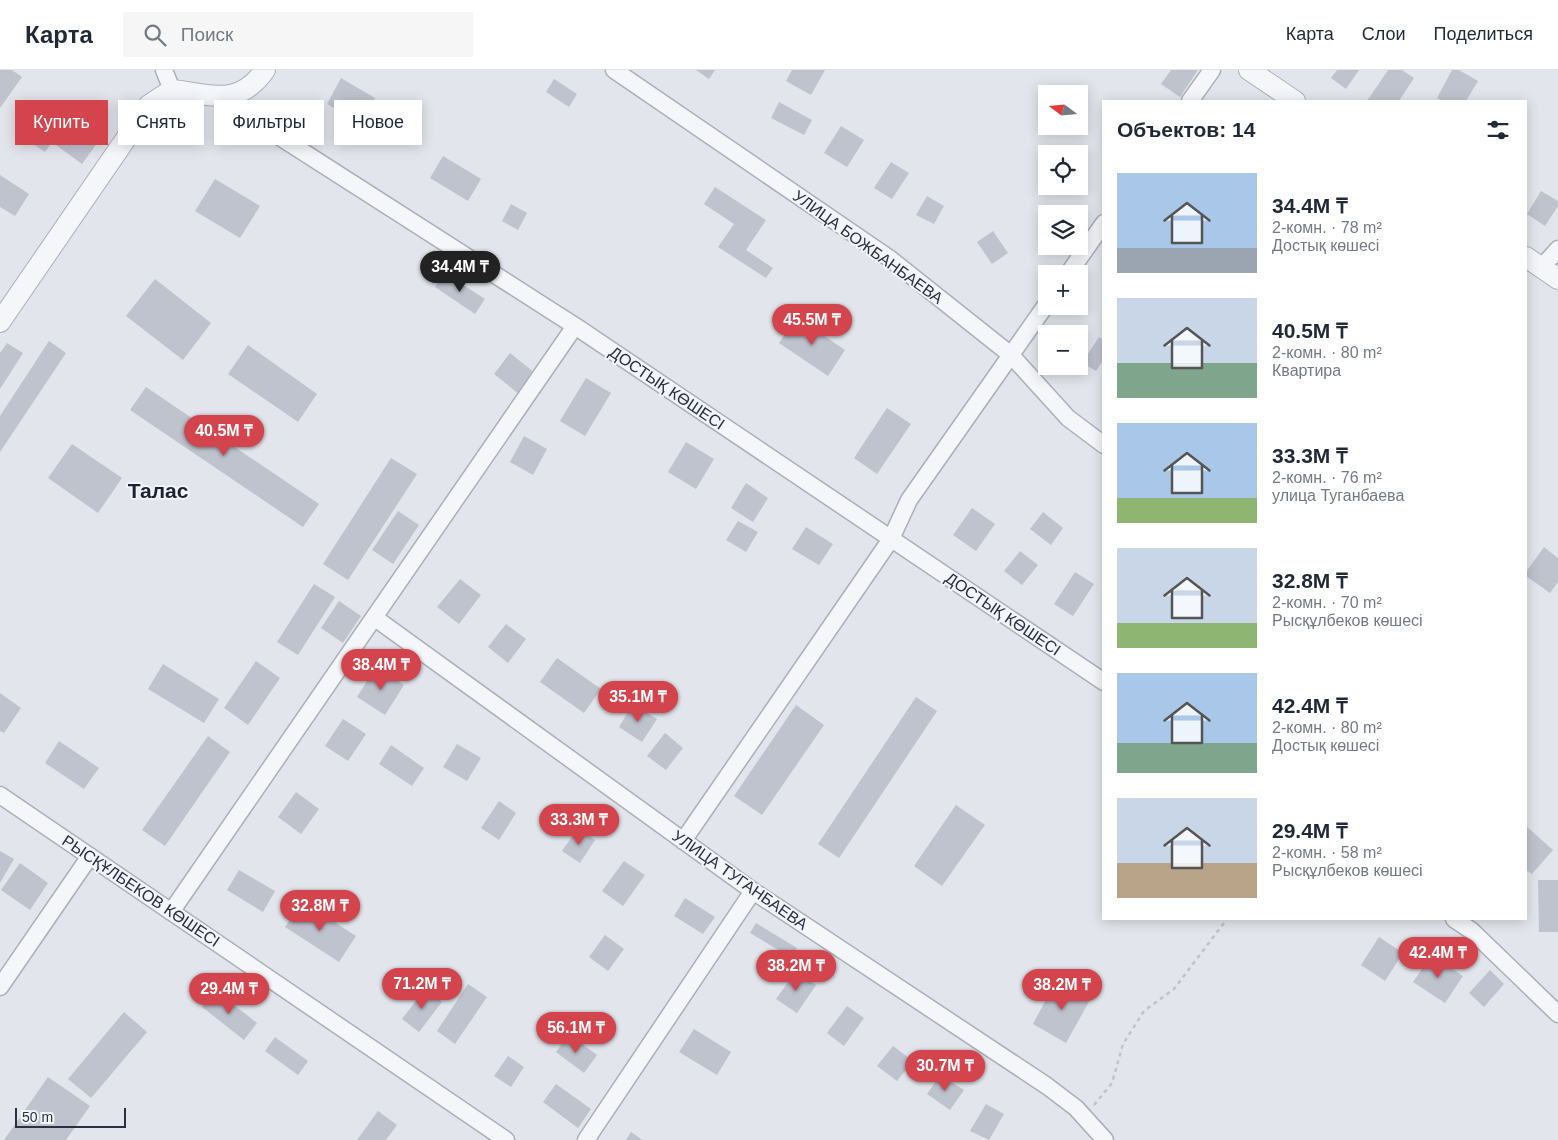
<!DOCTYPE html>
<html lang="ru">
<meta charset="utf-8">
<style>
body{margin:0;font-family:Arial,sans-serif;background:#f6f6f7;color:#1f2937;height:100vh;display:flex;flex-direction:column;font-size:19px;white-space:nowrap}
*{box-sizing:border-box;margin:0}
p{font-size:16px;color:#747a83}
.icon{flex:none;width:28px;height:28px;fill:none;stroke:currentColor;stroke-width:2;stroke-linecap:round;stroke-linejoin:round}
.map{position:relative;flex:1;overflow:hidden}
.panel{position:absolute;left:1102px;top:30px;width:425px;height:820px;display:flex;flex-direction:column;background:#fff;border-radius:0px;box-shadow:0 2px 12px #0003}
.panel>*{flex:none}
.top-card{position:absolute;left:15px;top:30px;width:475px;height:45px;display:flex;gap:10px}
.needle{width:32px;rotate:286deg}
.controls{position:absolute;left:1038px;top:15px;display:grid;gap:10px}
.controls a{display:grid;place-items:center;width:50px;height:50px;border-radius:0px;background:#fff;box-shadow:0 2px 12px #0003;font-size:25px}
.scale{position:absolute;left:15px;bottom:12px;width:111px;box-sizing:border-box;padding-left:5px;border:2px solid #293043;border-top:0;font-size:14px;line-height:18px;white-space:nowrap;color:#293043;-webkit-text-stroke:4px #f2f4f8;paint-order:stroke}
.price{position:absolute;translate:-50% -42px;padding:0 11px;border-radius:18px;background:#d3444d;color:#fff;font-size:16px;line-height:32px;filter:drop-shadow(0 1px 2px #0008)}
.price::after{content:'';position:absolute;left:50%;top:30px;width:15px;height:11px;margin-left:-8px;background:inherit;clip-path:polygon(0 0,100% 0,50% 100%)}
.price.selected{background:#222;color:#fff}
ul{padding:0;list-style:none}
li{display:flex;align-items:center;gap:15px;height:125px;padding:0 15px}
li span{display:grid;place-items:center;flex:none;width:140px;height:100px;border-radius:0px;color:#555}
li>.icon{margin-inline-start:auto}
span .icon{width:60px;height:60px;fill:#fffc;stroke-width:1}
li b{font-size:21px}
h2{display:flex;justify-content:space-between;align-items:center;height:60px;padding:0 15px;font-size:21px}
.pill{padding:0 18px;border-radius:0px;background:#fff;box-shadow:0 2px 12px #0003;font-size:18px;line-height:45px}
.pill.selected{background:#d3444d;color:#fff}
header{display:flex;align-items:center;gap:30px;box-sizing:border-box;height:70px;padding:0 25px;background:#fff;border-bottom:1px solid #e0e1e3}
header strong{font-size:24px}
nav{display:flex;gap:28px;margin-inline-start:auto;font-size:18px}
.search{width:350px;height:45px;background:#f6f6f7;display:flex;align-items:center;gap:12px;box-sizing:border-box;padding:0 18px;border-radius:0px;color:#747a83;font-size:19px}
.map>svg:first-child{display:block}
.building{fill:#bfc3ce}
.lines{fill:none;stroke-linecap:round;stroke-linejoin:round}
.minor-casing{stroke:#aaafb9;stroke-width:19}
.tertiary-casing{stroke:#aaafb9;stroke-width:22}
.path{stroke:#c0c3ca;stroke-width:2.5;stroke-dasharray:4 4;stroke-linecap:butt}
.minor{stroke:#f5f6f9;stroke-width:16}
.tertiary{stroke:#f5f6f9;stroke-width:20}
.labels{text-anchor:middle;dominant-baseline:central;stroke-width:4;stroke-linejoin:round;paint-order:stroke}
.street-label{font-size:16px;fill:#293043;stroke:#f2f4f8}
.district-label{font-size:21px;font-weight:bold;fill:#1b2234;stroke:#f2f4f8}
</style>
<header>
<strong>Карта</strong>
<div class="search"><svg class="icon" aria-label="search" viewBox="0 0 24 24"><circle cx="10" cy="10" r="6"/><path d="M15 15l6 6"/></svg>Поиск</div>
<nav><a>Карта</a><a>Слои</a><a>Поделиться</a></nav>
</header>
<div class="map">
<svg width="1558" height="1070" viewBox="0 0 1558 1070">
<rect width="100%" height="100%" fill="#e2e5eb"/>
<path class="building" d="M0 0H12L22 7 0 38Z
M696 0H715L709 9Z
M792 0H825L811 25 786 11Z
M1171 0H1198L1180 27 1161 14Z
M1337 0H1359L1346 19 1331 8Z
M1388 0H1402L1414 8 1399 31H1367Z
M1452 0H1459L1478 11 1466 31H1443L1437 28Z
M341 8 375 28 361 54 327 34Z
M554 9 577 24 569 37 546 22Z
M779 32 812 50 804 65 771 48Z
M52 35 100 69 82 94 52 72 45 82 27 70Z
M841 56 864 70 847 97 824 83Z
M443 86 481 109 468 131 430 108Z
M891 92 909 103 892 129 874 118Z
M0 105 29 124 15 146 0 137Z
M215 109 260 136 240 168 195 141Z
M715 117 766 150 746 180 773 198 766 208 718 177 734 154 704 134Z
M1541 121 1558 131V136L1545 156 1527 144Z
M927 126 944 136 934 154 916 145Z
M511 134 527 143 518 160 502 151Z
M993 161 1008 183 992 194 977 172Z
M445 203 485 229 475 244 435 217Z
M155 209 211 253 183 290 126 246Z
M797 247 845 280 828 306 779 273Z
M1099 267 1104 270V289L1096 301 1082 293Z
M49 271 66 283 0 382V346Z
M7 273 23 283 0 319V283Z
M248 275 317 324 298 352 228 304Z
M510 283 535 303 519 324 494 304Z
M586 308 611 323 585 366 560 351Z
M146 317 319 434 303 457 130 340Z
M887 338 911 354 877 404 854 388Z
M524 366 547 379 533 405 510 392Z
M686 372 714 389 696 419 668 402Z
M72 374 122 408 98 443 48 408Z
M391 388 417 404 348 510 323 494Z
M746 413 768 428 753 452 731 438Z
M972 438 995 454 976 481 953 465Z
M398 441 419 455 393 494 372 480Z
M1043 442 1063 458 1051 475 1030 459Z
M738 451 758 462 746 482 726 470Z
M806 457 833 474 819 495 792 479Z
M1544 477 1558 488V512L1550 523 1526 506V502Z
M1020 481 1038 495 1022 515 1004 501Z
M1075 502 1094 514 1073 546 1054 534Z
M460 509 481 525 459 554 437 537Z
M314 514 335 527 298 585 277 572Z
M339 531 361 546 343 573 321 558Z
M506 554 526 569 508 593 488 577Z
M557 588 601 619 584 643 540 612Z
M256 591 280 608 248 655 224 638Z
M163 594 219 629 204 653 148 619Z
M376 597 404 615 385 645 357 627Z
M0 623 21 638 4 663 0 661Z
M916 627 937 641 839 788 818 774Z
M633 634 657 649 642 672 619 657Z
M796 635 824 655 762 745 734 726Z
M343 649 366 664 348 691 325 676Z
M665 663 683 678 666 700 647 686Z
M208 666 230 682 165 776 142 760Z
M59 671 99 698 84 719 45 693Z
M457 674 481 688 467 711 443 697Z
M391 675 424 698 412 716 379 694Z
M296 722 319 739 301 764 278 747Z
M499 731 516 743 499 770 481 758Z
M956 735 985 755 942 816 914 796Z
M1526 756 1553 780 1532 804 1526 800Z
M578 758 595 770 580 793 562 781Z
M0 781 14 789 0 813Z
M624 791 645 805 623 836 602 821Z
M20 793 48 813 30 840 1 820Z
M239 800 275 821 263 842 227 820Z
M1538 810H1558V862H1539Z
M685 828 715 847 703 864 674 846Z
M302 831 356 866 339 892 285 857Z
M756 853 797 878 792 888 750 863Z
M605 865 624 879 608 901 589 887Z
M1379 867 1403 883 1385 911 1361 895Z
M1432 885 1463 906 1445 933 1413 912Z
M1490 900 1504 914 1484 937 1469 923Z
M796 901 816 915 797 943 776 929Z
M1057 909 1091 928 1066 973 1033 954Z
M468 914 487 927 455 974 437 961Z
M425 919 442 932 419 962 402 949Z
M215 920 257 953 244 970 202 937Z
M847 936 864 948 844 976 827 963Z
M124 942 147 962 91 1028 68 1009Z
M694 959 731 982 717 1005 679 982Z
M569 964 597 985 584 1003 556 982Z
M275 967 308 991 298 1005 265 981Z
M893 976 913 991 897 1011 877 996Z
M508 986 524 997 511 1017 494 1006Z
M940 1005 964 1020 950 1040 927 1024Z
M48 1007 90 1036 66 1070H4Z
M556 1014 591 1039 578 1058 543 1032Z
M986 1034 1004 1044 989 1070 970 1061Z
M378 1041 397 1055 386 1070H357Z
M631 1062 643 1070H626Z"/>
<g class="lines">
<g class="minor-casing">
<path id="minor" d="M164 0 172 20
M614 0 889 188 1011 285 1068 348 1104 375
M232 26 244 44 575 256 1104 612
M1190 31 1212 0
M1542 197 1558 179
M1068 204 1104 153
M375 548 753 821 1047 1016 1076 1038 1105 1070
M0 725 506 1070
M683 771 891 469 909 430 1046 235
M171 842 575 256
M1454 849 1472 861 1558 944
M0 917 90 786
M586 1070 753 821"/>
</g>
<g class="tertiary-casing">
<path id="tertiary" d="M1249 0 1295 31
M1526 187 1558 209
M0 252 149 35 172 20C211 24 238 38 265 0"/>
</g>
<path class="path" d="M1094 1035 1112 1013 1123 974 1144 941 1174 919 1227 849"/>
<use href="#minor" class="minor"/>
<use href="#tertiary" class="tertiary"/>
</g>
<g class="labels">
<g class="street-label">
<text transform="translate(868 177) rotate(36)">УЛИЦА БОЖБАНБАЕВА</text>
<text transform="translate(667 318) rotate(34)">ДОСТЫҚ КӨШЕСІ</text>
<text transform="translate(1003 544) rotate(34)">ДОСТЫҚ КӨШЕСІ</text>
<text transform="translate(740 810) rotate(35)">УЛИЦА ТУГАНБАЕВА</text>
<text transform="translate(141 821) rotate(34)">РЫСҚҰЛБЕКОВ КӨШЕСІ</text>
</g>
<g class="district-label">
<text x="158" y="420">Талас</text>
</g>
</g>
</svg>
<div class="controls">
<a><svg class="needle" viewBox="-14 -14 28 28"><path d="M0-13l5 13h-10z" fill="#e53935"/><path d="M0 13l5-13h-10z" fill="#747a83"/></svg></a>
<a><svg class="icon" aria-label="locate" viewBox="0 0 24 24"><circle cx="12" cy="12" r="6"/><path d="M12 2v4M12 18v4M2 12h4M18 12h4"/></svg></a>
<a><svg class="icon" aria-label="layers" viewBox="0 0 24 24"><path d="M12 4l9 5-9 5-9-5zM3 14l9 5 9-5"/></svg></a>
<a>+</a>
<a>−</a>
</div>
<div class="scale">50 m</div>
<b class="price selected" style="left:460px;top:223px">34.4M ₸</b>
<b class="price" style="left:812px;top:276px">45.5M ₸</b>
<b class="price" style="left:224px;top:387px">40.5M ₸</b>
<b class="price" style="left:381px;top:621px">38.4M ₸</b>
<b class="price" style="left:638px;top:653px">35.1M ₸</b>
<b class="price" style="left:579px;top:776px">33.3M ₸</b>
<b class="price" style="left:320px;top:862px">32.8M ₸</b>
<b class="price" style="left:1438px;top:909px">42.4M ₸</b>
<b class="price" style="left:796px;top:922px">38.2M ₸</b>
<b class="price" style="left:422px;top:940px">71.2M ₸</b>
<b class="price" style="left:1062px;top:941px">38.2M ₸</b>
<b class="price" style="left:229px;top:945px">29.4M ₸</b>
<b class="price" style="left:576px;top:984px">56.1M ₸</b>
<b class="price" style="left:945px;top:1022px">30.7M ₸</b>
<div class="top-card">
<a class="pill selected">Купить</a>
<a class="pill">Снять</a>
<a class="pill">Фильтры</a>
<a class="pill">Новое</a>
</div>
<section class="panel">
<h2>Объектов: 14<svg class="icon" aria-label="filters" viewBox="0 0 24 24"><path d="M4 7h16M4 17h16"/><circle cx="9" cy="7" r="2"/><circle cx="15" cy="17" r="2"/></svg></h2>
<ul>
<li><span style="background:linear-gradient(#a9c7e8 75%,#9aa5b1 0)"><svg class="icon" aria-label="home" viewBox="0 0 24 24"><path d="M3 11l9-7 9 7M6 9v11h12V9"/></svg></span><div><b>34.4M ₸</b><p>2-комн. · 78 m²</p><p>Достық көшесі</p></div></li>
<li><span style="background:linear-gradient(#c9d6e8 65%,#7fa58c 0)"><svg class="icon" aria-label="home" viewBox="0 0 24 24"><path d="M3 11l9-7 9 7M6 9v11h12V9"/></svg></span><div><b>40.5M ₸</b><p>2-комн. · 80 m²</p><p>Квартира</p></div></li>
<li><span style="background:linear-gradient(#a9c7e8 75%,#8fb573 0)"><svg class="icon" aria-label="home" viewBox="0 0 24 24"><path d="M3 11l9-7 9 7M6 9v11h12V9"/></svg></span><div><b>33.3M ₸</b><p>2-комн. · 76 m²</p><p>улица Туганбаева</p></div></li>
<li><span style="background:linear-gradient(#c9d6e8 75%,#8fb573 0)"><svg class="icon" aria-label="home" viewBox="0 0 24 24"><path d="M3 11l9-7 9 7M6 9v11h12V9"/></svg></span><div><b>32.8M ₸</b><p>2-комн. · 70 m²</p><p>Рысқұлбеков көшесі</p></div></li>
<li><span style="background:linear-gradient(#a9c7e8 70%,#7fa58c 0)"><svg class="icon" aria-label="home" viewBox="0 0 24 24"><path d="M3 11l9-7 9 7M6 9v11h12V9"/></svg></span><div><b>42.4M ₸</b><p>2-комн. · 80 m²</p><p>Достық көшесі</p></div></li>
<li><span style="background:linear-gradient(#c9d6e8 65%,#b9a48a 0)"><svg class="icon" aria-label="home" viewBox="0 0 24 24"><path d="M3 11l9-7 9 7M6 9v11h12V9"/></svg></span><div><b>29.4M ₸</b><p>2-комн. · 58 m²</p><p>Рысқұлбеков көшесі</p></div></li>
</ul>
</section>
</div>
